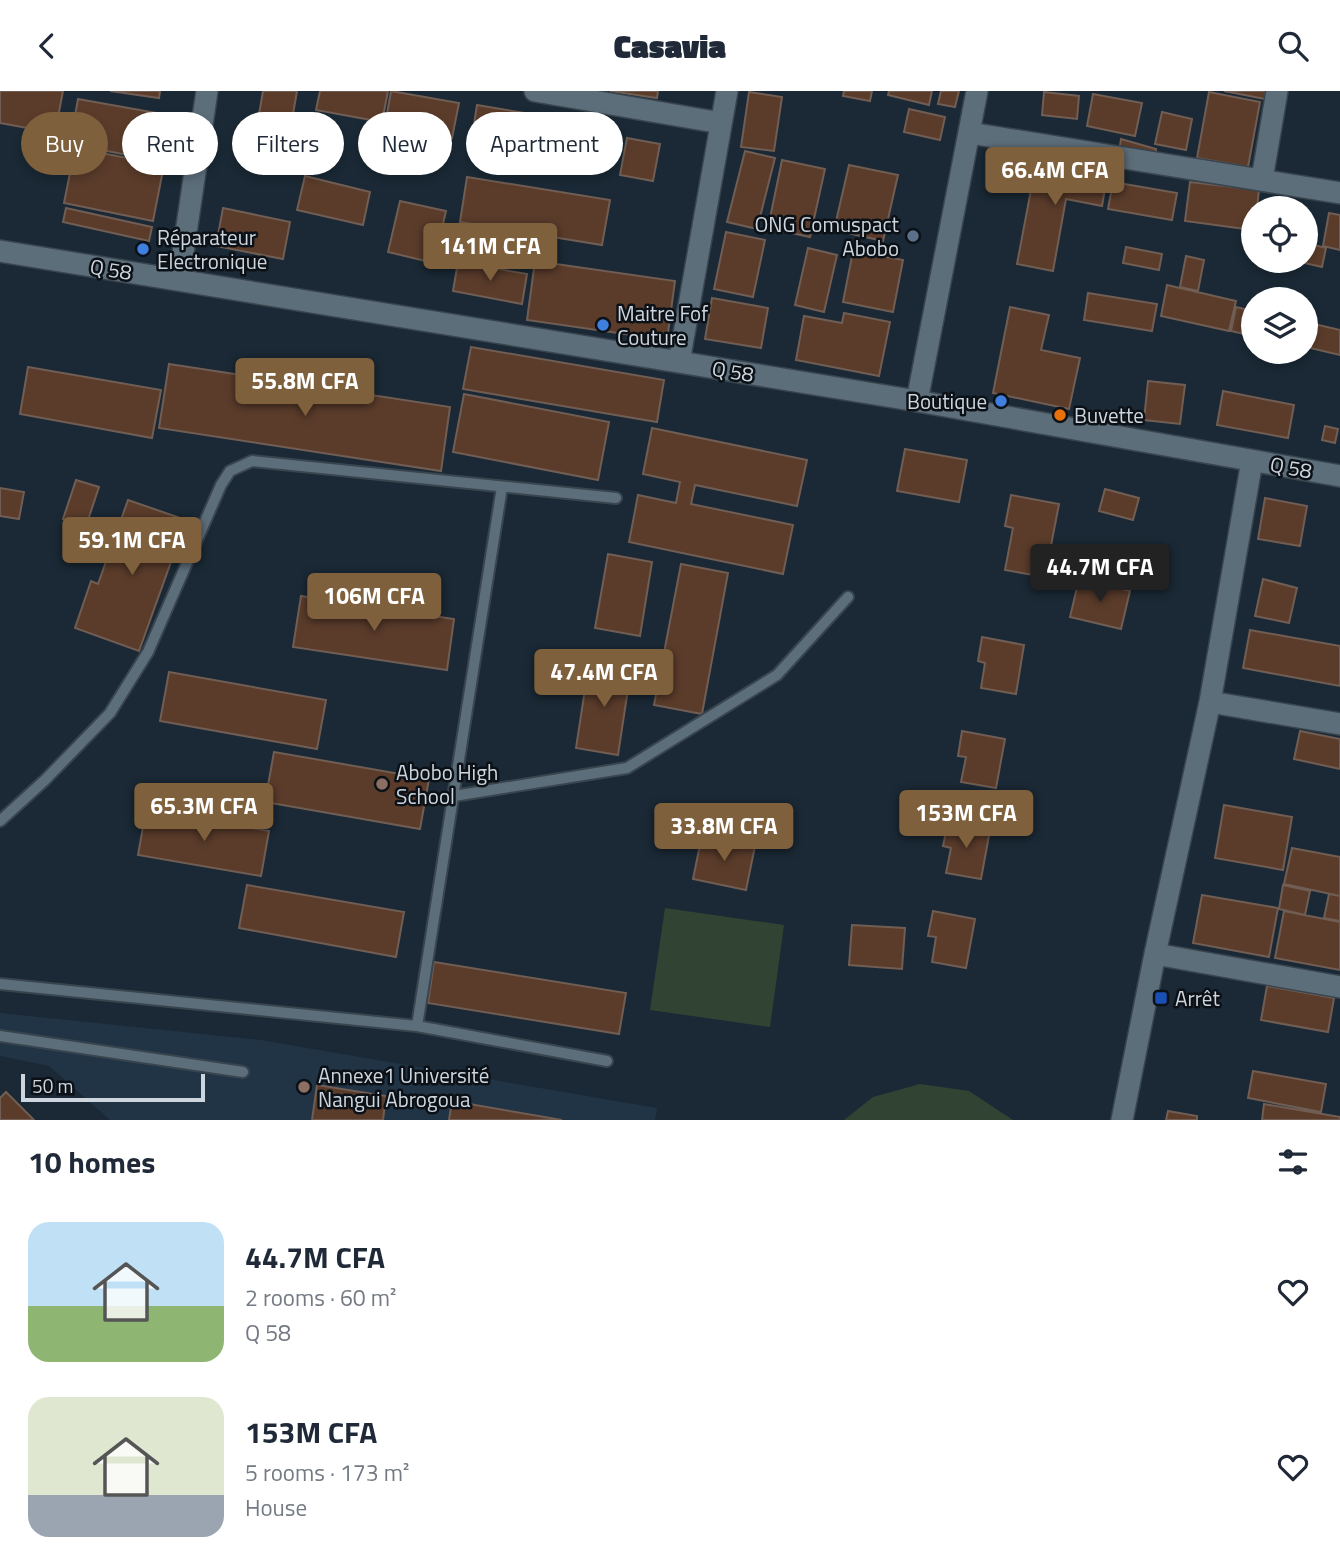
<!DOCTYPE html>
<meta charset="utf-8">
<style>
body{margin:0;font-family:"Titillium Web",sans-serif;background:#f6f6f7;color:#1f2937;height:100vh;display:flex;flex-direction:column;font-size:26px;white-space:nowrap}
*{box-sizing:border-box;margin:0}
p{font-size:23px;color:#747a83}
.icon{flex:none;width:38px;height:38px;fill:none;stroke:currentColor;stroke-width:2;stroke-linecap:round;stroke-linejoin:round}
.map{position:relative;height:1029px;overflow:hidden}
.side{display:flex;flex-direction:column;background:#fff;flex:1}
.side>*{flex:none}
.guide{position:absolute;left:21px;top:21px;width:700px;height:63px;display:flex;gap:14px}
.tools{position:absolute;left:1241px;top:105px;display:grid;gap:14px}
.tools a{display:grid;place-items:center;width:77px;height:77px;border-radius:50%;background:#fff;box-shadow:0 4px 10px #0003;font-size:35px}
.scale{position:absolute;left:21px;bottom:18px;width:184px;box-sizing:border-box;padding-left:7px;border:4px solid #cdd6de;border-top:0;font-size:19px;line-height:24px;white-space:nowrap;color:#cdd6de;-webkit-text-stroke:5px #0b1117;paint-order:stroke}
.price{position:absolute;translate:-50% -60px;padding:0 16px;border-radius:7px;background:#7f603d;color:#fff;font-size:23px;line-height:46px;filter:drop-shadow(0 2px 4px #0008)}
.price::after{content:'';position:absolute;left:50%;top:42px;width:21px;height:16px;margin-left:-10px;background:inherit;clip-path:polygon(0 0,100% 0,50% 100%)}
.price.selected{background:#222;color:#fff}
ul{padding:0;list-style:none}
li{display:flex;align-items:center;gap:21px;height:175px;padding:0 28px}
li span{display:grid;place-items:center;flex:none;width:196px;height:140px;border-radius:21px;color:#555}
li>.icon{margin-inline-start:auto}
span .icon{width:84px;height:84px;fill:#fffc;stroke-width:1}
li b{font-size:30px}
h2{display:flex;justify-content:space-between;align-items:center;height:84px;padding:0 28px;font-size:30px}
.chip{padding:0 24px;border-radius:32px;background:#fff;box-shadow:0 4px 10px #0003;font-size:24px;line-height:63px}
.chip.selected{background:#7f603d;color:#fff}
header{display:flex;justify-content:space-between;align-items:center;height:91px;padding:0 28px;background:#fff;font-size:32px;font-weight:800}
.map>svg:first-child{display:block}
.built{fill:#203445}
.green{fill:#314433}
.building{fill:#5b3c2b;stroke:#705d53;stroke-width:2}
.lines{fill:none;stroke-linecap:round;stroke-linejoin:round}
.lane-casing{stroke:#39454e;stroke-width:14}
.street-casing{stroke:#39454e;stroke-width:24}
.lane{stroke:#5d6e7b;stroke-width:10}
.street{stroke:#5d6e7b;stroke-width:21}
.service-dot{fill:#5c6f8a;stroke:#0b1117;stroke-width:2.5}
.shop-dot{fill:#3f7fe0;stroke:#0b1117;stroke-width:2.5}
.food-dot{fill:#e8710a;stroke:#0b1117;stroke-width:2.5}
.education-dot{fill:#8d6e63;stroke:#0b1117;stroke-width:2.5}
.transit-dot{fill:#1a4fb4;stroke:#0b1117;stroke-width:2.5}
.labels{text-anchor:middle;dominant-baseline:central;stroke-width:5;stroke-linejoin:round;paint-order:stroke}
.poi-label{font-size:21px;fill:#cdd6de;stroke:#0b1117;text-anchor:start}
.street-label{font-size:21px;fill:#cdd6de;stroke:#0b1117}
</style>
<header><svg class="icon" aria-label="back" viewBox="0 0 24 24"><path d="M15 5l-7 7 7 7"/></svg>Casavia<svg class="icon" aria-label="search" viewBox="0 0 24 24"><circle cx="10" cy="10" r="6"/><path d="M15 15l6 6"/></svg></header>
<div class="map">
<svg width="1340" height="1029" viewBox="0 0 1340 1029">
<rect width="100%" height="100%" fill="#1a2935"/>
<path class="built" d="M0 922 261 949 657 1017 655 1029H110L49 975 0 965Z"/>
<path class="green" d="M665 817 784 834 770 936 650 919Z
M920 993 969 1000 1013 1029H844L873 1006Z"/>
<path class="building" d="M0 0H63L55 42 0 32Z
M110 0H160L159 7Z
M263 0H297L286 64 253 58Z
M320 0H388L382 31 316 19Z
M391 0 459 12 452 47 385 34Z
M610 0H658L657 7Z
M844 0H872L870 10 843 5Z
M889 0H932L929 14 888 4Z
M941 0H959L955 16 938 13Z
M1224 0H1266L1265 8Z
M749 1 782 6 774 60 741 56Z
M1044 1 1079 5 1077 28 1042 24Z
M1209 1 1260 11 1248 76 1197 67Z
M1093 3 1142 12 1135 45 1087 35Z
M78 8 157 22 149 68 70 53Z
M477 14 549 26 542 65 471 53Z
M909 18 945 26 940 49 904 41Z
M1162 21 1192 28 1186 59 1155 53Z
M627 47 660 53 653 90 620 84Z
M1121 48 1156 58V64L1119 60Z
M75 57 164 74 153 130 64 112Z
M745 60 775 67 757 138 727 131Z
M1037 67 1108 80 1102 115 1066 108 1053 180 1017 173Z
M782 69 825 78 810 146 768 137Z
M849 74 898 84 883 150 834 139Z
M305 85 370 101 363 134 297 119Z
M467 86 610 109 602 154 460 131Z
M1113 91 1177 102 1172 129 1108 118Z
M1190 91 1259 99 1257 117H1253V139L1185 130Z
M400 110 446 120 434 172 388 161Z
M66 117 152 136 149 150 63 131Z
M223 117 290 131 283 168 216 155Z
M1329 122 1340 124V159L1323 155Z
M726 141 765 149 753 206 714 198Z
M1306 152 1326 157 1322 176 1296 170H1306Z
M1126 156 1162 163 1159 179 1123 172Z
M808 157 837 164 824 221 795 214Z
M853 160 903 169 893 221 843 211Z
M1186 165 1204 169 1198 200 1180 196Z
M535 170 675 190 667 249 527 229Z
M458 171 527 183 522 213 453 200Z
M1167 194 1236 210 1229 240 1161 225Z
M1088 202 1157 213 1152 240 1084 229Z
M712 207 768 217 761 257 705 248Z
M1010 216 1049 224 1041 259 1080 267 1069 318 993 302Z
M1236 216 1253 220V245L1231 240Z
M844 222 890 231 879 285 796 269 804 225 842 232Z
M1306 231 1340 239V264L1306 256Z
M471 256 664 289 657 331 463 298Z
M169 273 450 316 441 380 159 337Z
M28 276 161 299 152 347 20 323Z
M1148 290 1185 294 1180 333 1144 329Z
M1223 300 1294 314 1288 347 1217 334Z
M464 303 609 331 598 389 453 361Z
M1325 335 1338 338 1335 352 1322 349Z
M652 337 807 369 797 415 695 394 691 413 793 434 783 483 629 451 638 404 676 412 680 391 643 383Z
M905 358 967 369 959 411 897 400Z
M76 389 99 396 86 435 63 428Z
M0 397 24 401 19 428 0 425Z
M1105 398 1139 407 1133 429 1099 420Z
M1011 404 1059 413 1045 486 1005 479 1013 437 1005 435Z
M1265 407 1307 415 1300 455 1258 448Z
M128 409 186 429 139 560 75 537 91 490 98 493Z
M608 463 652 471 640 545 595 537Z
M681 473 728 482 702 623 654 614Z
M1079 488 1130 500 1121 538 1070 526Z
M1263 488 1297 497 1289 532 1255 525Z
M301 505 454 528 447 579 293 556Z
M1250 539 1340 555V595L1243 577Z
M982 546 1024 554 1016 603 981 597 985 572 978 570Z
M589 572 631 578 618 664 576 657Z
M169 581 326 609 317 658 160 630Z
M962 640 1005 648 996 697 961 691 966 666 958 665Z
M1300 640 1340 648V678L1294 668Z
M274 661 429 688 420 738 265 711Z
M1224 714 1292 726 1283 779 1215 767Z
M146 719 269 740 261 785 138 764Z
M948 731 990 739 981 788 946 782 951 757 943 755Z
M702 744 755 755 746 799 693 788Z
M1292 757 1340 766V805L1284 793Z
M247 794 404 821 396 866 239 837Z
M1283 794 1310 800 1305 824 1279 818Z
M1329 803 1340 805V830L1324 827Z
M1202 804 1278 817 1269 866 1193 852Z
M933 820 975 828 966 877 932 871 936 846 928 845Z
M1284 820 1340 831V879L1275 867Z
M852 834 905 837 902 878 849 874Z
M434 871 626 902 619 943 428 912Z
M1267 895 1334 907 1328 941 1261 929Z
M1253 980 1326 993 1321 1021 1248 1007Z
M317 994 386 1005 383 1029H312Z
M6 1001 34 1029H0V1007Z
M452 1010 562 1029H449Z
M1264 1013 1340 1026V1029H1262Z
M1168 1020 1197 1025V1029H1166Z"/>
<g class="lines">
<g class="lane-casing">
<path id="lane" d="M454 705 627 677 777 584 848 506
M0 730 45 689 110 622 148 561 221 394 230 380 252 370 616 407
M0 893 417 935 607 970
M417 935 502 396
M0 945 243 981"/>
</g>
<g class="street-casing">
<path id="street" d="M535 0 721 32
M970 42 1340 102
M1262 88 1277 0
M0 160 917 310 1340 385
M179 189 207 0
M679 271 727 0
M917 310 977 0
M1210 611 1340 633
M1155 863 1340 896
M1122 1029 1155 863 1210 611 1252 370"/>
</g>
<use href="#lane" class="lane"/>
<use href="#street" class="street"/>
</g>
<circle class="service-dot" cx="913" cy="145" r="7"/>
<g class="shop-dot">
<circle cx="143" cy="158" r="7"/>
<circle cx="603" cy="234" r="7"/>
<circle cx="1001" cy="310" r="7"/>
</g>
<circle class="food-dot" cx="1060" cy="324" r="7"/>
<g class="education-dot">
<circle cx="382" cy="693" r="7"/>
<circle cx="304" cy="996" r="7"/>
</g>
<rect class="transit-dot" x="1154" y="900" width="14" height="14" rx="3.5"/>
<g class="labels">
<g class="poi-label">
<text x="899" y="133" text-anchor="end">ONG Comuspact<tspan x="899" dy="24">Abobo</tspan></text>
<text x="157" y="146">Réparateur<tspan x="157" dy="24">Electronique</tspan></text>
<text x="617" y="222">Maitre Fof<tspan x="617" dy="24">Couture</tspan></text>
<text x="987" y="310" text-anchor="end">Boutique</text>
<text x="1074" y="324">Buvette</text>
<text x="396" y="681">Abobo High<tspan x="396" dy="24">School</tspan></text>
<text x="1175" y="907">Arrêt</text>
<text x="318" y="984">Annexe1 Université<tspan x="318" dy="24">Nangui Abrogoua</tspan></text>
</g>
<g class="street-label">
<text transform="translate(111 178) rotate(9)">Q 58</text>
<text transform="translate(733 280) rotate(9)">Q 58</text>
<text transform="translate(1291 376) rotate(10)">Q 58</text>
</g>
</g>
</svg>
<div class="tools">
<a><svg class="icon" aria-label="locate" viewBox="0 0 24 24"><circle cx="12" cy="12" r="6"/><path d="M12 2v4M12 18v4M2 12h4M18 12h4"/></svg></a>
<a><svg class="icon" aria-label="layers" viewBox="0 0 24 24"><path d="M12 4l9 5-9 5-9-5zM3 14l9 5 9-5"/></svg></a>
</div>
<div class="scale">50 m</div>
<b class="price" style="left:1055px;top:116px">66.4M CFA</b>
<b class="price" style="left:490px;top:192px">141M CFA</b>
<b class="price" style="left:305px;top:327px">55.8M CFA</b>
<b class="price" style="left:132px;top:486px">59.1M CFA</b>
<b class="price selected" style="left:1100px;top:513px">44.7M CFA</b>
<b class="price" style="left:374px;top:542px">106M CFA</b>
<b class="price" style="left:604px;top:618px">47.4M CFA</b>
<b class="price" style="left:204px;top:752px">65.3M CFA</b>
<b class="price" style="left:966px;top:759px">153M CFA</b>
<b class="price" style="left:724px;top:772px">33.8M CFA</b>
<div class="guide">
<a class="chip selected">Buy</a>
<a class="chip">Rent</a>
<a class="chip">Filters</a>
<a class="chip">New</a>
<a class="chip">Apartment</a>
</div>
</div>
<section class="side">
<h2>10 homes<svg class="icon" aria-label="filters" viewBox="0 0 24 24"><path d="M4 7h16M4 17h16"/><circle cx="9" cy="7" r="2"/><circle cx="15" cy="17" r="2"/></svg></h2>
<ul>
<li><span style="background:linear-gradient(#bfe0f5 60%,#8fb573 0)"><svg class="icon" aria-label="home" viewBox="0 0 24 24"><path d="M3 11l9-7 9 7M6 9v11h12V9"/></svg></span><div><b>44.7M CFA</b><p>2 rooms · 60 m²</p><p>Q 58</p></div><svg class="icon" aria-label="heart" viewBox="0 0 24 24"><path d="M12 20l-8-8c-3-5 5-10 8-4 3-6 11-1 8 4z"/></svg></li>
<li><span style="background:linear-gradient(#dfe7d0 70%,#9aa5b1 0)"><svg class="icon" aria-label="home" viewBox="0 0 24 24"><path d="M3 11l9-7 9 7M6 9v11h12V9"/></svg></span><div><b>153M CFA</b><p>5 rooms · 173 m²</p><p>House</p></div><svg class="icon" aria-label="heart" viewBox="0 0 24 24"><path d="M12 20l-8-8c-3-5 5-10 8-4 3-6 11-1 8 4z"/></svg></li>
</ul>
</section>
